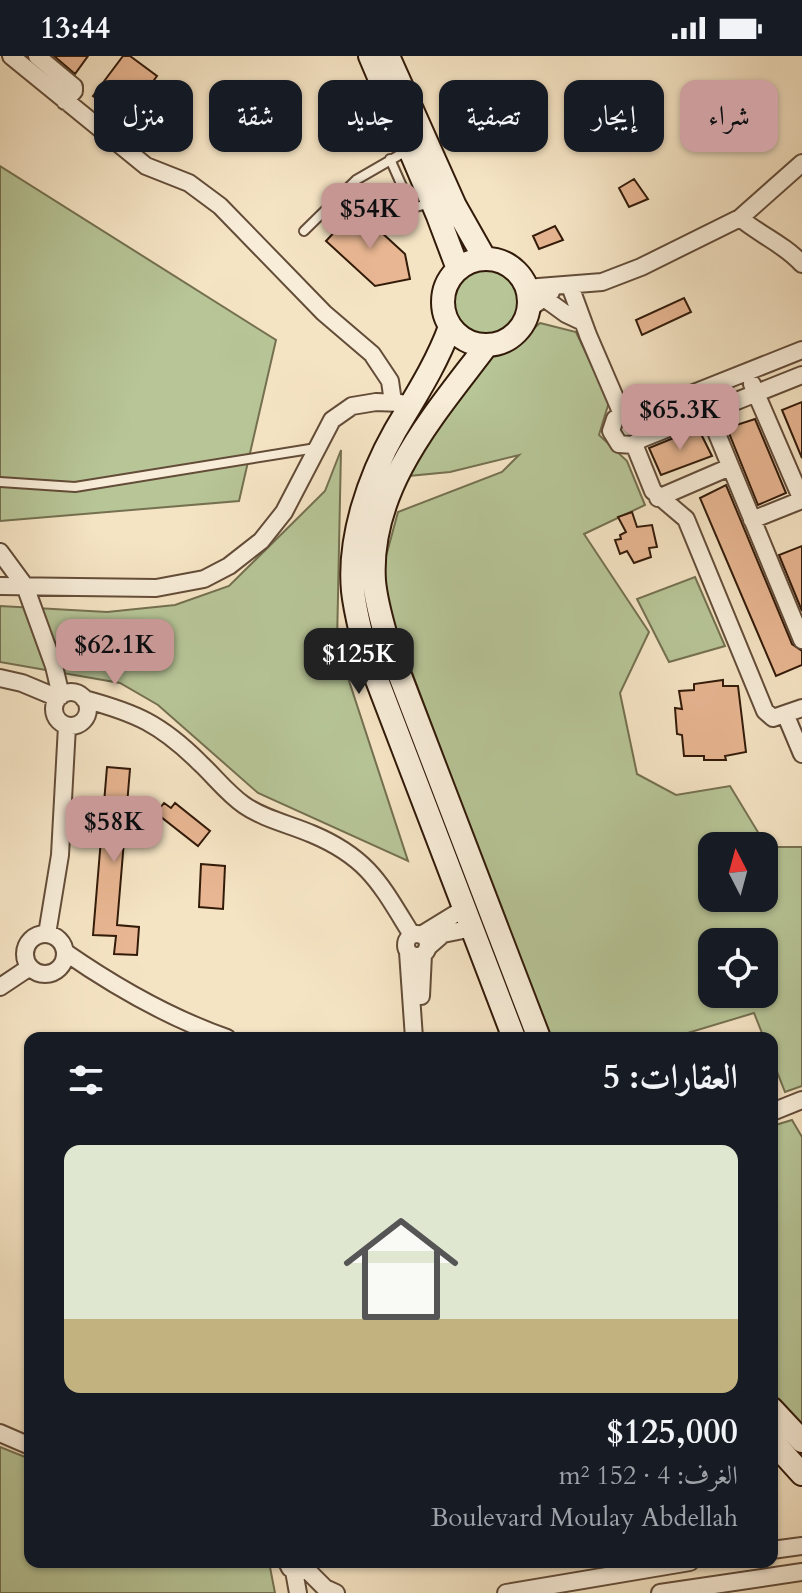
<!DOCTYPE html>
<html lang="ar">
<meta charset="utf-8">
<style>
body{margin:0;font-family:Cardo,Amiri,serif;background:#242831;color:#f1f3f6;direction:rtl;height:100vh;display:flex;flex-direction:column;font-size:30px;white-space:nowrap}
*{box-sizing:border-box;margin:0}
p{font-size:26px;color:#9ea1a6}
.icon{flex:none;width:44px;height:44px;fill:none;stroke:currentColor;stroke-width:2;stroke-linecap:round;stroke-linejoin:round}
.map{position:relative;flex:1;overflow:hidden;direction:ltr}
.side{position:absolute;left:24px;top:976px;width:754px;height:536px;display:flex;flex-direction:column;background:#171b24;border-radius:16px;box-shadow:0 2px 6px #0004;direction:rtl}
.side>*{flex:none}
.banner{position:absolute;left:24px;top:24px;width:754px;height:72px;direction:rtl;display:flex;gap:16px}
.needle{width:52px;rotate:354deg}
.buttons{position:absolute;left:698px;top:776px;display:grid;gap:16px}
.buttons a{display:grid;place-items:center;width:80px;height:80px;border-radius:16px;background:#171b24;box-shadow:0 2px 6px #0004;font-size:40px}
.price{position:absolute;translate:-50% -68px;padding:0 18px;border-radius:16px;background:#c59692;color:#111;font-size:26px;line-height:52px;filter:drop-shadow(0 2px 4px #0008)}
.price::after{content:'';position:absolute;left:50%;top:48px;width:24px;height:18px;margin-left:-12px;background:inherit;clip-path:polygon(0 0,100% 0,50% 100%)}
.price.on{background:#222;color:#fff}
ul{padding:0;list-style:none}
li{display:grid;align-content:center;gap:16px;height:424px;padding:0 40px}
li+li{border-top:2px solid #363941}
li span{display:grid;place-items:center;height:248px;border-radius:16px;color:#555}
li>.icon{margin-inline-start:auto}
span .icon{width:144px;height:144px;fill:#fffc;stroke-width:1}
li b{font-size:34px}
h2{display:flex;justify-content:space-between;align-items:center;height:96px;padding:0 40px;font-size:34px}
.pill{padding:0 28px;border-radius:16px;background:#171b24;box-shadow:0 2px 6px #0004;font-size:28px;line-height:72px}
.pill.on{background:#c59692;color:#111}
.status{display:flex;justify-content:space-between;align-items:center;height:56px;padding:0 40px;background:#171b24;direction:ltr}
.status svg{height:22px;fill:currentColor}
.map>svg:first-child{display:block}
.green{fill:#b7c597;stroke:#747050;stroke-width:2;fill-rule:evenodd}
.building{fill:#e8b692;stroke:#321a09;stroke-width:2}
.lines{fill:none;stroke-linecap:round;stroke-linejoin:round}
.lane-casing{stroke:#634c38;stroke-width:12}
.street-casing{stroke:#634c38;stroke-width:20}
.secondary-casing{stroke:#321a09;stroke-width:26}
.lane{stroke:#f8edd9;stroke-width:8}
.street{stroke:#f8edd9;stroke-width:16}
.secondary{stroke:#f8edd9;stroke-width:22}
</style>
<div class="status"><b>13:44</b><svg viewBox="0 0 49 12"><path d="M0 12V9h3v3zM5 12V6h3v6zM10 12V3h3v9zM15 12V0h3v12zM26 1h20v11H26zM47 4h2v5h-2z"/></svg></div>
<div class="map">
<svg width="802" height="1537" viewBox="0 0 802 1537">
<rect width="100%" height="100%" fill="#f5e4c4"/>
<filter id="stains"><feTurbulence type="fractalNoise" baseFrequency=".0025" numOctaves="4"/><feColorMatrix values="0 0 0 0 .2 0 0 0 0 .09 0 0 0 0 .02 0 0 0 .5 -.17"/></filter>
<radialGradient id="worn" r=".72"><stop offset=".6" stop-color="#630" stop-opacity="0"/><stop offset="1" stop-color="#630" stop-opacity=".3"/></radialGradient>
<path class="green" d="M0 110 276 284 239 445 0 465Z
M452 247a34 34 0 1 1 68 0a34 34 0 1 1-68 0Z
M540 267 576 276 609 346 599 379 627 405 645 449 584 478 649 576 620 637 637 718 676 739 730 730 767 791H802V1030L785 1036 772 1003V982H764L754 957 671 982H549L386 547 382 515 398 456 502 416 519 399 450 416 408 420 441 361 481 307 515 289ZM712 790H764V842H712ZM712 886H764V938H712Z
M341 394 337 588 408 805 258 737 158 649 120 627 0 606V550L107 556 175 549 229 530 325 435Z
M695 521 725 590 669 606 637 543Z
M792 1064 802 1081V1371L772 1336V1070Z
M0 1391 30 1403V1506H269L275 1537H0Z"/>
<path class="building" d="M54 0H88L75 18Z
M123 0H130L157 20 125 64 93 40Z
M634 123 648 143 629 151 619 132Z
M356 153 405 198 410 223 375 230 326 185Z
M555 170 563 184 539 193 533 180Z
M684 242 691 256 642 279 636 264Z
M802 346V402L782 354Z
M755 363 786 437 758 449 727 372Z
M698 372 712 400 661 419 649 392Z
M726 429 792 588 802 595V609L776 620 700 442Z
M632 456 637 471 652 469 657 491 649 492 651 501 634 507 627 495 620 498 615 484 621 483 620 479 626 476 618 461Z
M802 490V555L779 499Z
M723 624V630H738L746 696 725 700 726 704H704V700H684L682 679 677 678 675 652 682 653 679 635 694 634V628Z
M107 711 130 713 117 869 139 871 137 899 114 898 116 880 93 879Z
M164 747 171 752 175 747 210 775 198 790 156 757Z
M201 808 225 810 223 853 199 851Z"/>
<g class="lines">
<g class="lane-casing">
<path id="lane" d="M334 50 385 43
M390 103 409 146 416 151 431 147
M304 175 356 124 408 94
M0 426 75 431 316 392"/>
</g>
<g class="street-casing">
<path id="street" d="M11 0 146 110 189 127 220 150 324 257 372 298 390 325 393 346
M37 0 74 31V35L65 45
M740 162C760 179 784 188 802 208
M570 230 588 279 622 358
M526 232 602 226 641 211 740 162 802 107
M544 242 566 258 583 266
M528 254 551 236
M752 328 802 444
M708 356 802 584
M636 360 644 370 641 383 633 389 619 388 611 375 615 363 622 358 636 360 802 294
M641 383 802 319
M634 388 653 435 686 463 765 655 773 662 802 652
M658 442 730 411
M752 464 802 444
M0 496 25 530 54 610 61 640
M0 530 156 532 204 523 229 510 261 485 284 456 332 364 352 350 376 346 401 347
M0 622 22 627 58 642
M54 653a17 17 0 1 1 34 0a17 17 0 1 1-34 0Z
M84 643C136 657 161 668 200 707 215 721 227 737 244 749 264 763 289 768 312 778 369 802 381 829 412 879
M786 660 802 698
M25 898a20 20 0 1 1 40 0a20 20 0 1 1-40 0Z
M47 878 60 799 67 670
M406 889a11 11 0 1 1 22 0a11 11 0 1 1-22 0Z
M421 879 465 852
M427 892 443 878 473 872
M65 896C114 930 170 962 227 982
M408 896 414 982
M0 931 30 911
M421 940 423 898
M772 1056 802 1044
M0 1377 30 1390
M772 1494 802 1490
M287 1506 290 1512 298 1516 306 1513 309 1508
M306 1513 325 1532 336 1537
M294 1515 298 1537
M506 1537 690 1506
M660 1537 802 1516"/>
</g>
<g class="secondary-casing">
<path id="secondary" d="M370 0 438 160 458 213
M388 0 455 150 485 203
M443 246a43 43 0 1 1 86 0a43 43 0 1 1-86 0Z
M450 271C436 309 415 341 395 375 369 421 348 482 353 535 355 554 360 572 364 590L514 982
M487 289C435 358 368 432 374 525 376 548 383 569 389 591L539 982
M772 1353 802 1385
M772 1385 802 1418"/>
</g>
<use href="#lane" class="lane"/>
<use href="#street" class="street"/>
<use href="#secondary" class="secondary"/>
</g>
<rect width="100%" height="100%" filter="url(#stains)"/>
<rect width="100%" height="100%" fill="url(#worn)"/>
</svg>
<div class="buttons">
<a><svg class="needle" viewBox="-14 -14 28 28"><path d="M0-13l5 13h-10z" fill="#e53935"/><path d="M0 13l5-13h-10z" fill="#9ea1a6"/></svg></a>
<a><svg class="icon" aria-label="locate" viewBox="0 0 24 24"><circle cx="12" cy="12" r="6"/><path d="M12 2v4M12 18v4M2 12h4M18 12h4"/></svg></a>
</div>
<b class="price" style="left:370px;top:195px">$54K</b>
<b class="price" style="left:680px;top:396px">$65.3K</b>
<b class="price" style="left:115px;top:631px">$62.1K</b>
<b class="price on" style="left:359px;top:640px">$125K</b>
<b class="price" style="left:114px;top:808px">$58K</b>
<div class="banner">
<a class="pill on">شراء</a>
<a class="pill">إيجار</a>
<a class="pill">تصفية</a>
<a class="pill">جديد</a>
<a class="pill">شقة</a>
<a class="pill">منزل</a>
</div>
<section class="side">
<h2>العقارات: 5<svg class="icon" aria-label="filters" viewBox="0 0 24 24"><path d="M4 7h16M4 17h16"/><circle cx="9" cy="7" r="2"/><circle cx="15" cy="17" r="2"/></svg></h2>
<ul>
<li><span style="background:linear-gradient(#dfe7d0 70%,#c2b280 0)"><svg class="icon" aria-label="home" viewBox="0 0 24 24"><path d="M3 11l9-7 9 7M6 9v11h12V9"/></svg></span><div><b>$125,000</b><p>الغرف: 4 · 152 m²</p><p>Boulevard Moulay Abdellah</p></div></li>
</ul>
</section>
</div>
